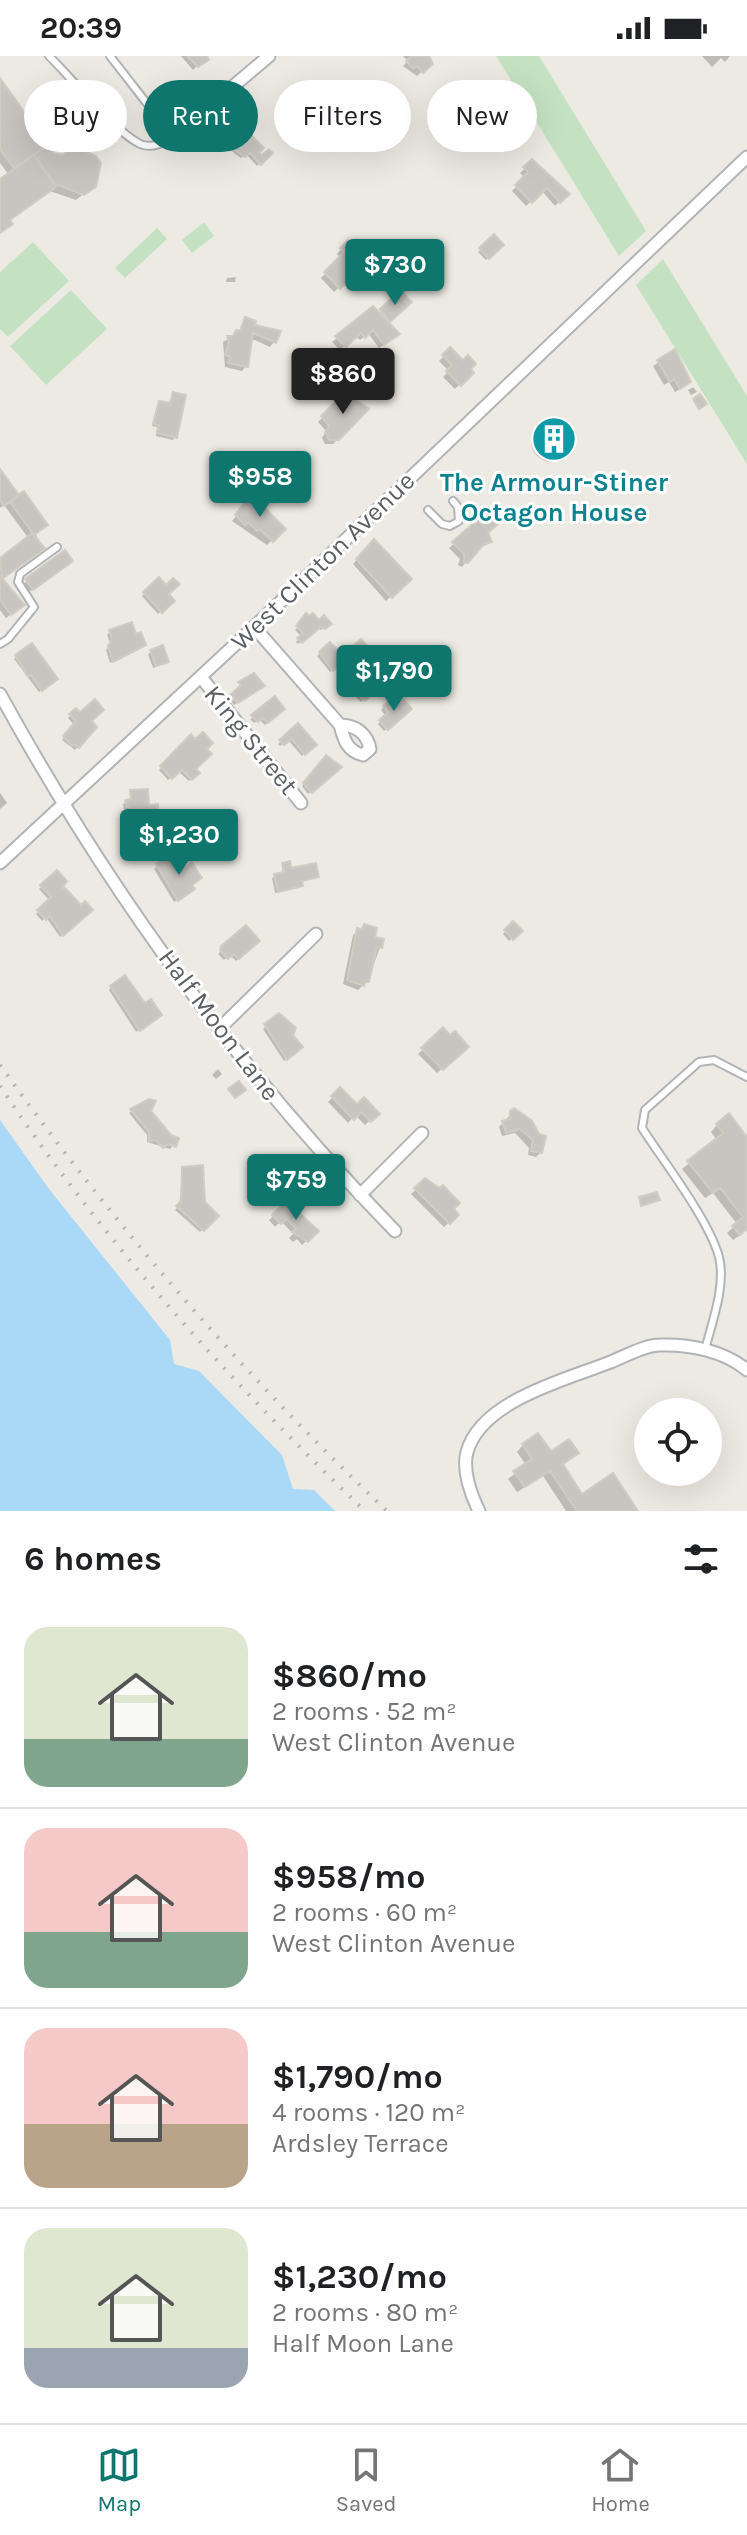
<!DOCTYPE html>
<meta charset="utf-8">
<style>
body{margin:0;font-family:Karla,sans-serif;background:#f2f2f2;color:#202124;height:100vh;display:flex;flex-direction:column;font-size:30px;white-space:nowrap}
*{box-sizing:border-box;margin:0}
p{font-size:26px;color:#757577}
.icon{flex:none;width:44px;height:44px;fill:none;stroke:currentColor;stroke-width:2;stroke-linecap:round;stroke-linejoin:round}
.map{position:relative;height:1455px;overflow:hidden}
.drawer{display:flex;flex-direction:column;background:#fff;flex:1}
.drawer>*{flex:none}
.banner{position:absolute;left:24px;top:24px;width:700px;height:72px;display:flex;gap:16px}
.fabs{position:absolute;left:634px;top:1342px;display:grid;gap:16px}
.fabs a{display:grid;place-items:center;width:88px;height:88px;border-radius:50%;background:#fff;box-shadow:0 8px 32px #0002;font-size:40px}
.price{position:absolute;translate:-50% -68px;padding:0 18px;border-radius:8px;background:#0f766e;color:#fff;font-size:26px;line-height:52px;filter:drop-shadow(0 2px 4px #0008)}
.price::after{content:'';position:absolute;left:50%;top:48px;width:24px;height:18px;margin-left:-12px;background:inherit;clip-path:polygon(0 0,100% 0,50% 100%)}
.price.selected{background:#222;color:#fff}
ul{padding:0;list-style:none}
li{display:flex;align-items:center;gap:24px;height:200px;padding:0 24px}
li+li{border-top:2px solid #e0e0e0}
li span{display:grid;place-items:center;flex:none;width:224px;height:160px;border-radius:24px;color:#555}
li>.icon{margin-inline-start:auto}
span .icon{width:96px;height:96px;fill:#fffc;stroke-width:1}
li b{font-size:34px}
h2{display:flex;justify-content:space-between;align-items:center;height:96px;padding:0 24px;font-size:34px}
.tag{padding:0 28px;border-radius:36px;background:#fff;box-shadow:0 8px 32px #0002;font-size:28px;line-height:72px}
.tag.selected{background:#0f766e;color:#fff}
.status{display:flex;justify-content:space-between;align-items:center;height:56px;padding:0 40px;background:#fff;direction:ltr}
.status svg{height:22px;fill:currentColor}
.dock{display:flex;justify-content:space-around;align-items:center;height:112px;border-top:2px solid #e0e0e0;background:#fff;font-size:22px;color:#757577}
.dock a{display:grid;justify-items:center;gap:4px}
.dock .selected{color:#0f766e}
.map>svg:first-child{display:block}
.green{fill:#c4e2c2}
.water{fill:#a9d9f7}
.shadow{fill:#0003}
.building{fill:#c8c5c0;stroke:#d1ccc2;stroke-width:2}
.lines{fill:none;stroke-linecap:round;stroke-linejoin:round}
.lane-casing{stroke:#b1b4b7;stroke-width:10}
.street-casing{stroke:#b1b4b7;stroke-width:15}
.lane{stroke:#fff;stroke-width:6}
.street{stroke:#fff;stroke-width:11}
.rail{stroke:#b2b3b3;stroke-width:4;stroke-dasharray:2 10;stroke-linecap:butt}
.labels{text-anchor:middle;dominant-baseline:central;stroke-width:6;stroke-linejoin:round;paint-order:stroke}
.culture-label{font-size:26px;font-weight:bold;fill:#0d838f;stroke:#fff}
.street-label{font-size:26px;fill:#5c5f63;stroke:#fff}
</style>
<div class="status"><b>20:39</b><svg viewBox="0 0 49 12"><path d="M0 12V9h3v3zM5 12V6h3v6zM10 12V3h3v9zM15 12V0h3v12zM26 1h20v11H26zM47 4h2v5h-2z"/></svg></div>
<div class="map">
<svg width="747" height="1455" viewBox="0 0 747 1455">
<rect width="100%" height="100%" fill="#edeae3"/>
<path class="green" d="M496 0H539L646 175 619 200Z
M204 166 214 180 192 197 182 184Z
M157 172 167 183 125 222 115 212Z
M33 186 69 225 8 281 0 273V216Z
M663 203 747 340V408L636 229Z
M71 234 107 273 46 329 10 290Z"/>
<path class="water" d="M0 1064 49 1133 170 1284 174 1308 199 1315 282 1399 293 1433 314 1434 335 1455H0Z"/>
<path class="shadow" d="M181 0H206L193 14Z
M403 0H425L430 8 417 20 403 10 408 5Z
M702 0H730L725 6 721 2 712 11Z
M0 25 48 98 94 130 76 144 47 134 8 165 0 177V126L9 119 0 107Z
M249 81 262 102 270 97 257 110 246 98 241 102 230 94Z
M532 106 567 138 555 150 542 135 526 150 512 135 525 122 520 117Z
M494 181 501 189 486 204 478 196Z
M348 186 373 212 350 234 343 227 334 236 321 222 341 202 337 198Z
M236 221 235 226H226L227 222Z
M393 243 397 248 409 246 387 267 393 283 379 292 368 277 360 284 355 280 340 294 332 286 373 253 378 258Z
M245 264 252 271 278 276 274 286 270 291 250 282 246 310 242 315 225 311 223 286 238 277Z
M450 294 471 317 455 333 443 321 449 315 439 305Z
M675 296 684 331 675 336 669 326 664 329 653 310Z
M693 331 697 336 691 339 688 334Z
M173 338 175 381 173 384 156 380 157 371 152 370 157 350 168 349Z
M345 339 366 353 333 388H325L322 382 326 375 318 366Z
M531 385a21 21 0 1 1 42 0a21 21 0 1 1-42 0Z
M0 416 18 442 42 491 3 522 23 549 6 562 0 554V504L29 483 4 449 0 452Z
M247 445 283 473 267 489 232 465Z
M486 459V478L490 482 486 489 477 493 462 511 458 509 460 503 449 492Z
M374 485 409 523 386 545 353 508Z
M64 497 66 509 28 537 22 529Z
M159 524 172 545 158 558 142 540Z
M319 566 329 568 321 574 318 571 298 588 296 586 301 580 295 574 302 568Z
M110 576 141 591 110 607 106 594 111 589 107 579Z
M361 586 374 601 365 609 352 594Z
M330 589 344 604 330 616 317 600Z
M151 596 167 605 153 612 148 598Z
M16 601 53 625 39 636 14 603Z
M355 616 371 637 361 646 342 628Z
M245 623 260 632 234 649 229 643Z
M392 643 409 653 384 675 378 668 386 660 381 654Z
M283 653 265 669 259 663 254 667 250 663Z
M76 655 94 671 75 694 62 684 74 669 68 662Z
M298 670 314 689 302 700 288 684 280 690 278 688Z
M191 680 193 713 197 717 189 725 178 715 168 724 159 714Z
M323 705 339 711 308 738 302 730Z
M131 736 157 765 149 768 147 778 130 779 128 753H124L123 748 129 745Z
M0 737 7 747 0 753Z
M170 801 190 829V836L174 846 154 813Z
M283 809 290 815 317 821 301 826 298 832 275 837 272 822 282 818Z
M57 817 55 840 90 854 60 881 46 861 42 865 36 858 50 845 39 833Z
M513 868 520 875 509 885 503 878Z
M364 870 380 891 368 925 358 934 343 928 353 879Z
M246 872 257 885 236 905 230 899 224 904 218 898Z
M111 931 145 950 157 961 136 976 109 934Z
M279 959 300 991 284 1005 263 973Z
M443 974 467 991 437 1017 418 998Z
M218 1013 222 1018 216 1023 212 1019Z
M340 1033 357 1051 377 1058 365 1069 355 1059 348 1067 328 1046Z
M144 1046 170 1081 177 1085 170 1093 147 1086V1079L129 1057Z
M515 1054 541 1096 536 1101 528 1099 529 1092 515 1077 502 1080 499 1071Z
M717 1069 747 1084V1174L733 1184 727 1177 737 1168 713 1137 705 1142 682 1113 717 1084 711 1076Z
M183 1113 203 1147 216 1160 200 1176 175 1154 179 1150Z
M425 1125 457 1159 444 1171 411 1138Z
M286 1148 316 1175 302 1189 297 1183 293 1186 289 1182 293 1178 281 1165 275 1171 269 1164Z
M523 1389 550 1398 576 1397 561 1409 582 1440 635 1455H566L543 1420 517 1436 508 1423 526 1409 517 1396Z"/>
<path class="building" d="M187 0H207L209 4 198 11Z
M411 0H429L433 8 423 17 417 10 413 13 406 5Z
M0 22 48 89 14 112 0 93Z
M250 78 264 92 259 97 262 99 269 93 273 97 261 109 250 97 245 101 231 91Z
M53 85 58 92 51 97 63 99 70 94H82L96 100 101 107 96 131 84 139 55 128 34 99Z
M34 99 56 131 10 164 13 168 0 177V123Z
M532 103 570 138 560 147 547 132 532 147 515 129 528 116 523 111Z
M494 178 504 189 489 203 479 192Z
M348 184 376 212 356 231 349 224 340 233 324 216 344 196 340 192Z
M404 238 412 246 390 266 380 253 393 241 397 245Z
M373 250 400 278 384 289 373 274 365 282 361 277 346 291 335 280Z
M245 261 256 265 255 269 281 275 276 287 253 277 248 311 228 307 230 301 225 299 229 287 227 280H233L236 274 240 275Z
M450 291 463 304 468 299 476 308 471 313 474 317 461 330 446 315 452 309 442 299Z
M675 293 691 326 680 333 674 323 670 326 657 304Z
M173 336 186 339 177 382 157 377 159 369 153 368 159 345 170 347Z
M345 336 369 353 339 384H329L325 376 329 370 321 360Z
M700 338 707 348 699 353 693 343Z
M532 383a22 22 0 1 1 44 0a22 22 0 1 1-44 0Z
M0 413 19 439 4 450 0 445Z
M24 435 48 469 34 479 10 446Z
M251 438 286 473 273 486 260 473 257 475 248 466 245 469 235 459Z
M251 438 286 473 273 486 260 473 257 475 248 466 245 469 235 459Z
M486 456 498 468 488 477 492 486 483 489 468 507H464V498L452 486Z
M32 477 45 492 2 523 0 502Z
M374 483 412 523 392 542 356 503Z
M65 494 73 505 33 534 25 523Z
M0 520 25 549 11 559 0 544Z
M159 521 166 529 173 522 180 528 169 538 175 545 162 557 143 536Z
M306 557 309 560 313 557 319 564 324 559 332 568 325 573 322 570 302 587 297 582 303 577 296 570Z
M132 566 136 578 141 576 146 589 113 606 108 590 112 584 109 574Z
M361 583 377 601 369 608 353 590Z
M330 586 347 604 333 615 319 596Z
M32 587 58 623 42 635 31 619 28 621 15 599Z
M163 589 169 606 156 610 150 594Z
M355 613 374 637 365 645 343 624Z
M254 617 265 630 238 647 230 639 241 629 238 626Z
M398 621 406 630 398 637 390 629Z
M275 640 285 653 268 667 263 662 258 666 251 659Z
M393 641 400 648 404 644 412 653 388 674 379 664 388 656 383 650Z
M95 643 104 654 92 665 97 671 79 692 74 688 72 690 63 680 76 665 69 658 76 652 80 656Z
M298 667 317 689 305 699 292 683 284 689 279 684Z
M203 676 213 687 207 693 212 698 196 713 200 717 192 724 182 714 172 723 160 710 191 678 195 683Z
M326 699 342 711 312 737 303 727Z
M148 733 149 749 158 748 159 765 151 766 152 776 133 777 130 751H126L125 744 131 743 130 734Z
M171 798 182 814 192 807 202 822 192 829 195 833 178 845 156 808Z
M290 805 291 812 316 807 319 821 302 825 303 830 278 836 274 818 284 816 282 807Z
M57 814 67 825 62 833 64 831 81 849 85 845 93 854 63 880 50 860 46 864 37 854 51 841 40 829Z
M513 865 523 875 513 884 504 874Z
M364 868 377 872 375 881 384 883 382 892 377 891 369 926H365L364 930 347 924 357 872 362 873Z
M364 868 377 872 375 881 384 883 382 892 377 891 369 926H365L364 930 347 924 357 872 362 873Z
M246 869 260 885 239 903 234 898 228 903 220 894 221 890Z
M125 919 145 947 151 943 162 959 140 975 110 930Z
M279 957 296 972 293 979 303 991 287 1004 264 968Z
M443 971 450 979 455 975 469 991 443 1014 421 992Z
M239 1025 246 1034 235 1042 228 1033Z
M340 1031 357 1048 364 1041 380 1058 371 1066 361 1056 354 1064 331 1040Z
M149 1043 156 1045 151 1055 171 1079 179 1082 176 1091 168 1088 163 1092 156 1084 149 1085V1076L130 1053Z
M514 1052 532 1065 539 1078 546 1080 542 1097 531 1095 533 1084 520 1073 506 1077 502 1065 510 1063V1055Z
M729 1057 747 1081V1173L740 1179 732 1170 743 1161 720 1132 713 1137 687 1105 723 1077 716 1068Z
M203 1109 205 1146 219 1160 204 1175 176 1150 181 1145 182 1111Z
M425 1122 439 1132 443 1129 460 1147 454 1153 459 1159 450 1168 414 1132Z
M657 1136 660 1144 641 1150 639 1141Z
M286 1145 319 1175 308 1186 292 1176 296 1173 287 1163 281 1168 272 1159Z
M538 1377 551 1395 569 1383 579 1397 563 1408 582 1438 613 1417 638 1455H577L550 1415 525 1431 513 1415 532 1403 522 1388Z"/>
<g class="lines">
<g class="lane-casing">
<path id="lane" d="M49 0C70 20 119 81 143 89 155 92 164 86 173 81L110 0
M428 454 442 468 450 470 459 465 458 451 453 445
M0 588 8 583 34 551 18 526 20 518 57 491
M705 1294C712 1266 726 1230 719 1201 709 1164 664 1106 642 1072L645 1054 699 1006 714 1004 747 1021"/>
</g>
<g class="street-casing">
<path id="street" d="M173 81 269 0
M254 571 340 669C344 684 347 695 363 699L370 693C367 677 355 669 340 669
M201 621 301 747
M0 638C107 833 239 1015 395 1175
M0 807 254 571 747 101
M219 973 316 878
M360 1139 422 1077
M479 1455C471 1439 462 1414 467 1396 481 1345 565 1324 608 1307 624 1301 644 1289 660 1289 690 1288 724 1295 747 1314"/>
</g>
<use href="#lane" class="lane"/>
<use href="#street" class="street"/>
<path class="rail" d="M0 1009C115 1170 243 1319 387 1455
M0 1030C103 1185 231 1327 365 1455"/>
</g>
<defs>
<g id="building-disc" transform="scale(2.3)"><circle r="9.5" fill="#0f9aa8" stroke="#fff"/><path d="M-4-6H4V6H1V3H-1V6H-4ZM-2.5-4.3h1.7v1.8h-1.7ZM.8-4.3h1.7v1.8H.8ZM-2.5-1h1.7V.8h-1.7ZM.8-1h1.7V.8H.8Z" fill="#fff"/></g>
</defs>
<g fill-rule="evenodd">
<use href="#building-disc" x="554" y="383"/>
</g>
<g class="labels">
<g class="culture-label">
<text x="554" y="426">The Armour-Stiner<tspan x="554" dy="30">Octagon House</tspan></text>
</g>
<g class="street-label">
<text transform="translate(323 505) rotate(-44)">West Clinton Avenue</text>
<text transform="translate(251 684) rotate(51)">King Street</text>
<text transform="translate(219 969) rotate(53)">Half Moon Lane</text>
</g>
</g>
</svg>
<div class="fabs">
<a><svg class="icon" aria-label="locate" viewBox="0 0 24 24"><circle cx="12" cy="12" r="6"/><path d="M12 2v4M12 18v4M2 12h4M18 12h4"/></svg></a>
</div>
<b class="price" style="left:395px;top:251px">$730</b>
<b class="price selected" style="left:343px;top:360px">$860</b>
<b class="price" style="left:260px;top:463px">$958</b>
<b class="price" style="left:394px;top:657px">$1,790</b>
<b class="price" style="left:179px;top:821px">$1,230</b>
<b class="price" style="left:296px;top:1166px">$759</b>
<div class="banner">
<a class="tag">Buy</a>
<a class="tag selected">Rent</a>
<a class="tag">Filters</a>
<a class="tag">New</a>
</div>
</div>
<section class="drawer">
<h2>6 homes<svg class="icon" aria-label="filters" viewBox="0 0 24 24"><path d="M4 7h16M4 17h16"/><circle cx="9" cy="7" r="2"/><circle cx="15" cy="17" r="2"/></svg></h2>
<ul>
<li><span style="background:linear-gradient(#dfe7d0 70%,#7fa58c 0)"><svg class="icon" aria-label="home" viewBox="0 0 24 24"><path d="M3 11l9-7 9 7M6 9v11h12V9"/></svg></span><div><b>$860/mo</b><p>2 rooms · 52 m²</p><p>West Clinton Avenue</p></div></li>
<li><span style="background:linear-gradient(#f6c9c9 65%,#7fa58c 0)"><svg class="icon" aria-label="home" viewBox="0 0 24 24"><path d="M3 11l9-7 9 7M6 9v11h12V9"/></svg></span><div><b>$958/mo</b><p>2 rooms · 60 m²</p><p>West Clinton Avenue</p></div></li>
<li><span style="background:linear-gradient(#f6c9c9 60%,#b9a48a 0)"><svg class="icon" aria-label="home" viewBox="0 0 24 24"><path d="M3 11l9-7 9 7M6 9v11h12V9"/></svg></span><div><b>$1,790/mo</b><p>4 rooms · 120 m²</p><p>Ardsley Terrace</p></div></li>
<li><span style="background:linear-gradient(#dfe7d0 75%,#9aa5b1 0)"><svg class="icon" aria-label="home" viewBox="0 0 24 24"><path d="M3 11l9-7 9 7M6 9v11h12V9"/></svg></span><div><b>$1,230/mo</b><p>2 rooms · 80 m²</p><p>Half Moon Lane</p></div></li>
</ul>
</section>
<nav class="dock">
<a class="selected"><svg class="icon" aria-label="map" viewBox="0 0 24 24"><path d="M3 6l6-2 6 2 6-2v14l-6 2-6-2-6 2zM9 4v14M15 6v14"/></svg>Map</a>
<a><svg class="icon" aria-label="saved" viewBox="0 0 24 24"><path d="M7 4h10v16l-5-4-5 4z"/></svg>Saved</a>
<a><svg class="icon" aria-label="home" viewBox="0 0 24 24"><path d="M3 11l9-7 9 7M6 9v11h12V9"/></svg>Home</a>
</nav>
